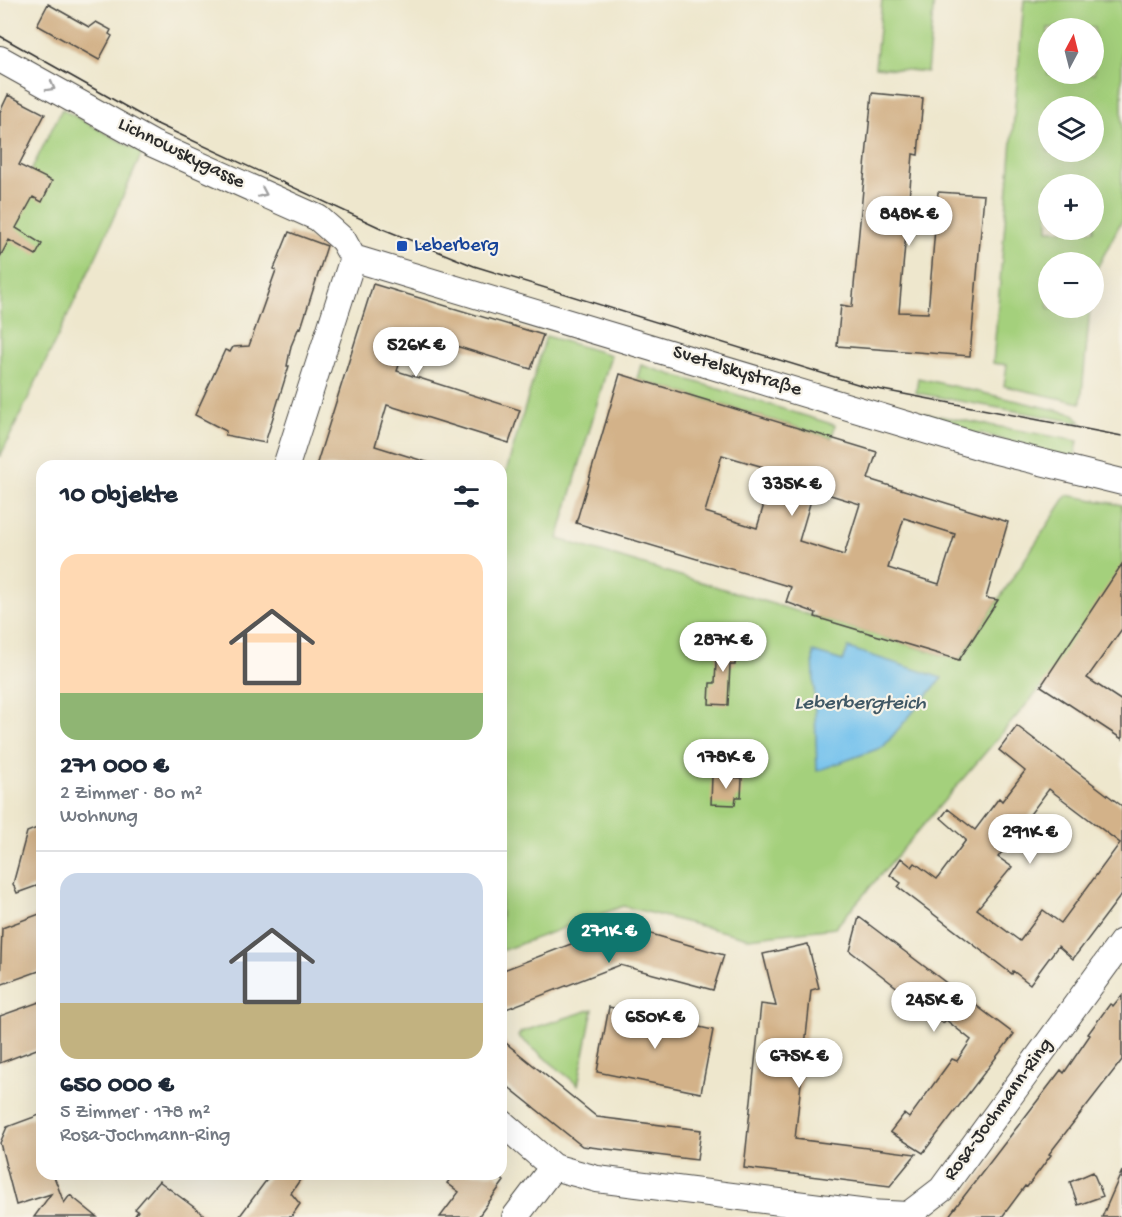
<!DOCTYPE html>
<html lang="de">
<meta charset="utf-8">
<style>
body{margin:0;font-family:"Gochi Hand",sans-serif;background:#f6f6f7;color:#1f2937;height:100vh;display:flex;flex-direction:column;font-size:22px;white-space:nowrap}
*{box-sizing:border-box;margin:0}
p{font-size:20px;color:#747a83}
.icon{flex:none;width:33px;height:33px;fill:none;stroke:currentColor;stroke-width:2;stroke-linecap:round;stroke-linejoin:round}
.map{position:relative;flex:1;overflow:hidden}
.panel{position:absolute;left:36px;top:460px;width:471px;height:720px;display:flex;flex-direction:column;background:#fff;border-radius:18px;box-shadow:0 6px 24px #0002}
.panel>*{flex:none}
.needle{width:39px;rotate:7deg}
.tools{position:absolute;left:1038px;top:18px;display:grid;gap:12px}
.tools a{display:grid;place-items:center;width:66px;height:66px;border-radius:50%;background:#fff;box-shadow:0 6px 24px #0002;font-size:30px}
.price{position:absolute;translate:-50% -51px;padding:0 14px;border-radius:21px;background:#fff;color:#222;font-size:20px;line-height:39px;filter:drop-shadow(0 2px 3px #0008)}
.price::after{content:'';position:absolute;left:50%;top:36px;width:18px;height:14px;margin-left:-9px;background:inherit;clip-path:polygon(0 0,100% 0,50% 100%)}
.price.current{background:#0f766e;color:#fff}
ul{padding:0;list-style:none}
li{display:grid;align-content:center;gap:12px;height:318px;padding:0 24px}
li+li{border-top:2px solid #e0e1e3}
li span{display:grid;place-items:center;height:186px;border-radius:18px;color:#555}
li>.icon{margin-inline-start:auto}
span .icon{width:108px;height:108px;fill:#fffc;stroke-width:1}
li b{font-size:26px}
h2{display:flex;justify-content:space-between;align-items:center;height:72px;padding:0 24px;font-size:26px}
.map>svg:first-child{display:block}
.green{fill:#a4d07c;stroke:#687e54;stroke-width:1.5;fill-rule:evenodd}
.water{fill:#72c1ed;stroke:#4e768c;stroke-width:1.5}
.building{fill:#d3b289;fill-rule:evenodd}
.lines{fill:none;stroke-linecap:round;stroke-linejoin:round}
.minor-casing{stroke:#484743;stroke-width:28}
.minor{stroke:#fff;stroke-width:26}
.tram{stroke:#2b2b2b;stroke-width:1.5}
.oneway{stroke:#a0a0a0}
.transit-dot{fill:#1a4fb4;stroke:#f7f3e8;stroke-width:2}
.labels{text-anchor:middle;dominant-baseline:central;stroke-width:4.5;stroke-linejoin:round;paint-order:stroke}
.street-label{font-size:20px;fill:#2b2b2b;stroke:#f7f3e8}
.transit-label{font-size:20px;fill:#164399;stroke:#f7f3e8;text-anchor:start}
.water-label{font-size:21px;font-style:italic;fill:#405865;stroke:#f7f3e8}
</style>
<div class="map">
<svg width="1122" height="1217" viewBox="0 0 1122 1217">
<rect width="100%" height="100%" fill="#f7f3e8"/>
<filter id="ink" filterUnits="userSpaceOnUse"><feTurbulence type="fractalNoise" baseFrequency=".0167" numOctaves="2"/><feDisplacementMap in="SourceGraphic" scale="12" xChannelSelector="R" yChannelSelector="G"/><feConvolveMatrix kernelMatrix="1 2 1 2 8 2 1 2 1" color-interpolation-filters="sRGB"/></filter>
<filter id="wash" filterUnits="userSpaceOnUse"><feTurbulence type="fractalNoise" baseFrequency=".008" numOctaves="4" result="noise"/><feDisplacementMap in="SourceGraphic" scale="24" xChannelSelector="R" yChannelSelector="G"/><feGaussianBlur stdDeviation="1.35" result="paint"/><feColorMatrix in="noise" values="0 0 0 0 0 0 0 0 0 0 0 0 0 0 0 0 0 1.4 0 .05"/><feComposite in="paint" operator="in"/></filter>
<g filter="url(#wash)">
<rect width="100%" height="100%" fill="#eee7cd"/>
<path class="green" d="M882 0H934L927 72 875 67Z
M1024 0H1122V220L1094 274V262H1048V308H1090L1081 403 1004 386 1007 365 993 363ZM1048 28H1094V74H1048ZM1048 106H1094V152H1048ZM1048 184H1094V230H1048Z
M62 109 142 153 100 248 0 457V232Z
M546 336 611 355 558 539 959 660 1067 495 1122 505V577L1091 625 1039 690 835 928 748 938 623 906 501 951V876L504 875 501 869V489Z
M641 365 835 425 832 438 637 379Z
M918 378 1074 414 1081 423 916 393Z
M911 411 1078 441 1075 457 1049 453 980 433 979 435 911 417Z
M593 1009 578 1085 518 1036 521 1032Z"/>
<path class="water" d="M848 648 942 678 883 747 817 771 813 652 843 661Z"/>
<g id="blocks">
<path class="building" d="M48 4 89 27 96 22 111 30 109 34 112 36 99 60 37 25Z
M872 93 923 98 918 155 913 154 899 312 928 313 938 192 984 195 970 356 837 346 841 305 852 307Z
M8 95 45 114 19 165 52 181 42 202 33 197 16 228 42 244 36 255 9 240 0 257V112Z
M289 232 327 246 301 328 299 327 291 346 287 366H289L265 443 225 435 226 431 195 415 225 350 230 352 233 347 249 346 276 270 274 269Z
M373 284 543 335 531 369 410 332 397 371 520 410 509 443 387 405 375 446 430 463V466H316Z
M620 374 877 452 868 479 1008 522 986 598 998 600 959 660 815 617 816 613 786 602 791 587 576 523ZM722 455 774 470 757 528 705 512ZM814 490 860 504 844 555 799 541ZM904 518 955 534 939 584 888 568Z
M1122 564V629L1087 678 1122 701V739L1041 686Z
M717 641 737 642 735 665H730L728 705 709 704 710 683H715Z
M1017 726 1122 806V894L1073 959 1058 946 1030 984 1013 971 1012 974 898 887 901 883 890 875 901 858 912 867 915 863 937 879 966 840 941 818 948 809 975 830 999 798 1002 801 1025 771 999 750ZM1049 789 1120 843 1061 923 1043 910 1020 941 977 909 1012 867 998 857Z
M712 776 742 778 741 797H736L735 805 711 804Z
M42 826V884L17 893 13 884 27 832Z
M42 913V970L0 985 2 928Z
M859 917 1014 1034 923 1153 890 1132 904 1114 909 1118 952 1059 957 1061 971 1040 946 1020 943 1023 850 951Z
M620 925 724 955 713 990 620 965 501 1011V971Z
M808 944 819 988 811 990 795 1139 916 1154 890 1186 744 1168 761 1004 776 1006 763 954Z
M1122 995V1060L1049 1154 1051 1155 1027 1187 1025 1186 1002 1217H948L1061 1070 1064 1073 1090 1035 1088 1034 1110 1004 1113 1006Z
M42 1001V1047L0 1063V1016Z
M609 1007 713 1030 701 1093 597 1072Z
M501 1039 597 1117 701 1130 697 1160 582 1146 501 1081Z
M42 1114V1174H53L64 1203 70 1195 97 1217H34L51 1194 16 1205 0 1143 7 1127Z
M1122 1171V1217H1102Z
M1093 1172 1103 1196 1078 1205 1070 1182Z
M271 1174H304L291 1193 300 1204 291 1217H239Z
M454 1174H496L504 1181 478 1217H440L459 1192 447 1183Z
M159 1181 207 1217H134L138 1211 135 1209Z"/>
</g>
</g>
<g filter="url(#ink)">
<use href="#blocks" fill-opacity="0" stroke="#484743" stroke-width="1.5"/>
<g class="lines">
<g class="minor-casing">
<path id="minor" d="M0 59 153 144 318 218 343 240 353 258
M353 258 988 449 1122 482
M286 466 353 258
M501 1122 553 1167 597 1179 868 1213 908 1215 942 1189 1122 942
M515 1217 553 1167"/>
</g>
<use href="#minor" class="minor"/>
<path class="tram" d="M0 36 155 123 383 229 474 266 867 387 1122 436"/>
</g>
<defs><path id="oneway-chevron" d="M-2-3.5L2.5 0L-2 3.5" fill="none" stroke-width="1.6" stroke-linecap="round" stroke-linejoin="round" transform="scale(1.5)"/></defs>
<g class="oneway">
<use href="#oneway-chevron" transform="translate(51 87) rotate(29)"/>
<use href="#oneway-chevron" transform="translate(263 193) rotate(24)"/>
</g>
</g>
<rect class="transit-dot" x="396" y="240" width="12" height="12" rx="3"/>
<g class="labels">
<g class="street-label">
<text transform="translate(181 154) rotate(26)">Lichnowskygasse</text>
<text transform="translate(737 372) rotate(17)">Svetelskystraße</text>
<text transform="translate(999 1110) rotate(-54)">Rosa-Jochmann-Ring</text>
</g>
<g class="transit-label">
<text x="414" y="246">Leberberg</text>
</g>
<g class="water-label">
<text x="860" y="704">Leberbergteich</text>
</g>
</g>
</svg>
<div class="tools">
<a><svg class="needle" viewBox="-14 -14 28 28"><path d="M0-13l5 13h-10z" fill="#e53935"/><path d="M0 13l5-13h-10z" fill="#747a83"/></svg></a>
<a><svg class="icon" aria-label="layers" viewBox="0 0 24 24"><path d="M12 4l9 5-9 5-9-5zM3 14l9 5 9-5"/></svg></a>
<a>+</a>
<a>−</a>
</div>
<b class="price" style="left:909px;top:247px">848K €</b>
<b class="price" style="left:416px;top:378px">526K €</b>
<b class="price" style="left:792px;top:517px">335K €</b>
<b class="price" style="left:723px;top:673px">287K €</b>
<b class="price" style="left:726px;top:790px">178K €</b>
<b class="price" style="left:1030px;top:865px">291K €</b>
<b class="price current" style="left:609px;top:964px">271K €</b>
<b class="price" style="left:934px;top:1033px">245K €</b>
<b class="price" style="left:655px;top:1050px">650K €</b>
<b class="price" style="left:799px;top:1089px">675K €</b>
<section class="panel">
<h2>10 Objekte<svg class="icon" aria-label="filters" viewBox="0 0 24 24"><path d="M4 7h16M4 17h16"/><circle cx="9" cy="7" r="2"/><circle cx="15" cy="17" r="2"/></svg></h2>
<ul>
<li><span style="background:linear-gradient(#ffd9b3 75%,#8fb573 0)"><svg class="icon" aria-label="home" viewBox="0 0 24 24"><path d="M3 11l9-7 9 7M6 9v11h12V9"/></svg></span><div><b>271 000 €</b><p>2 Zimmer · 80 m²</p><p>Wohnung</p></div></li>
<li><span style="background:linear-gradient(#c9d6e8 70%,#c2b280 0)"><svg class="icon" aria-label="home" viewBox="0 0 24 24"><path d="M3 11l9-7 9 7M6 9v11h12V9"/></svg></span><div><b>650 000 €</b><p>5 Zimmer · 178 m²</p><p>Rosa-Jochmann-Ring</p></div></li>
</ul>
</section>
</div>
